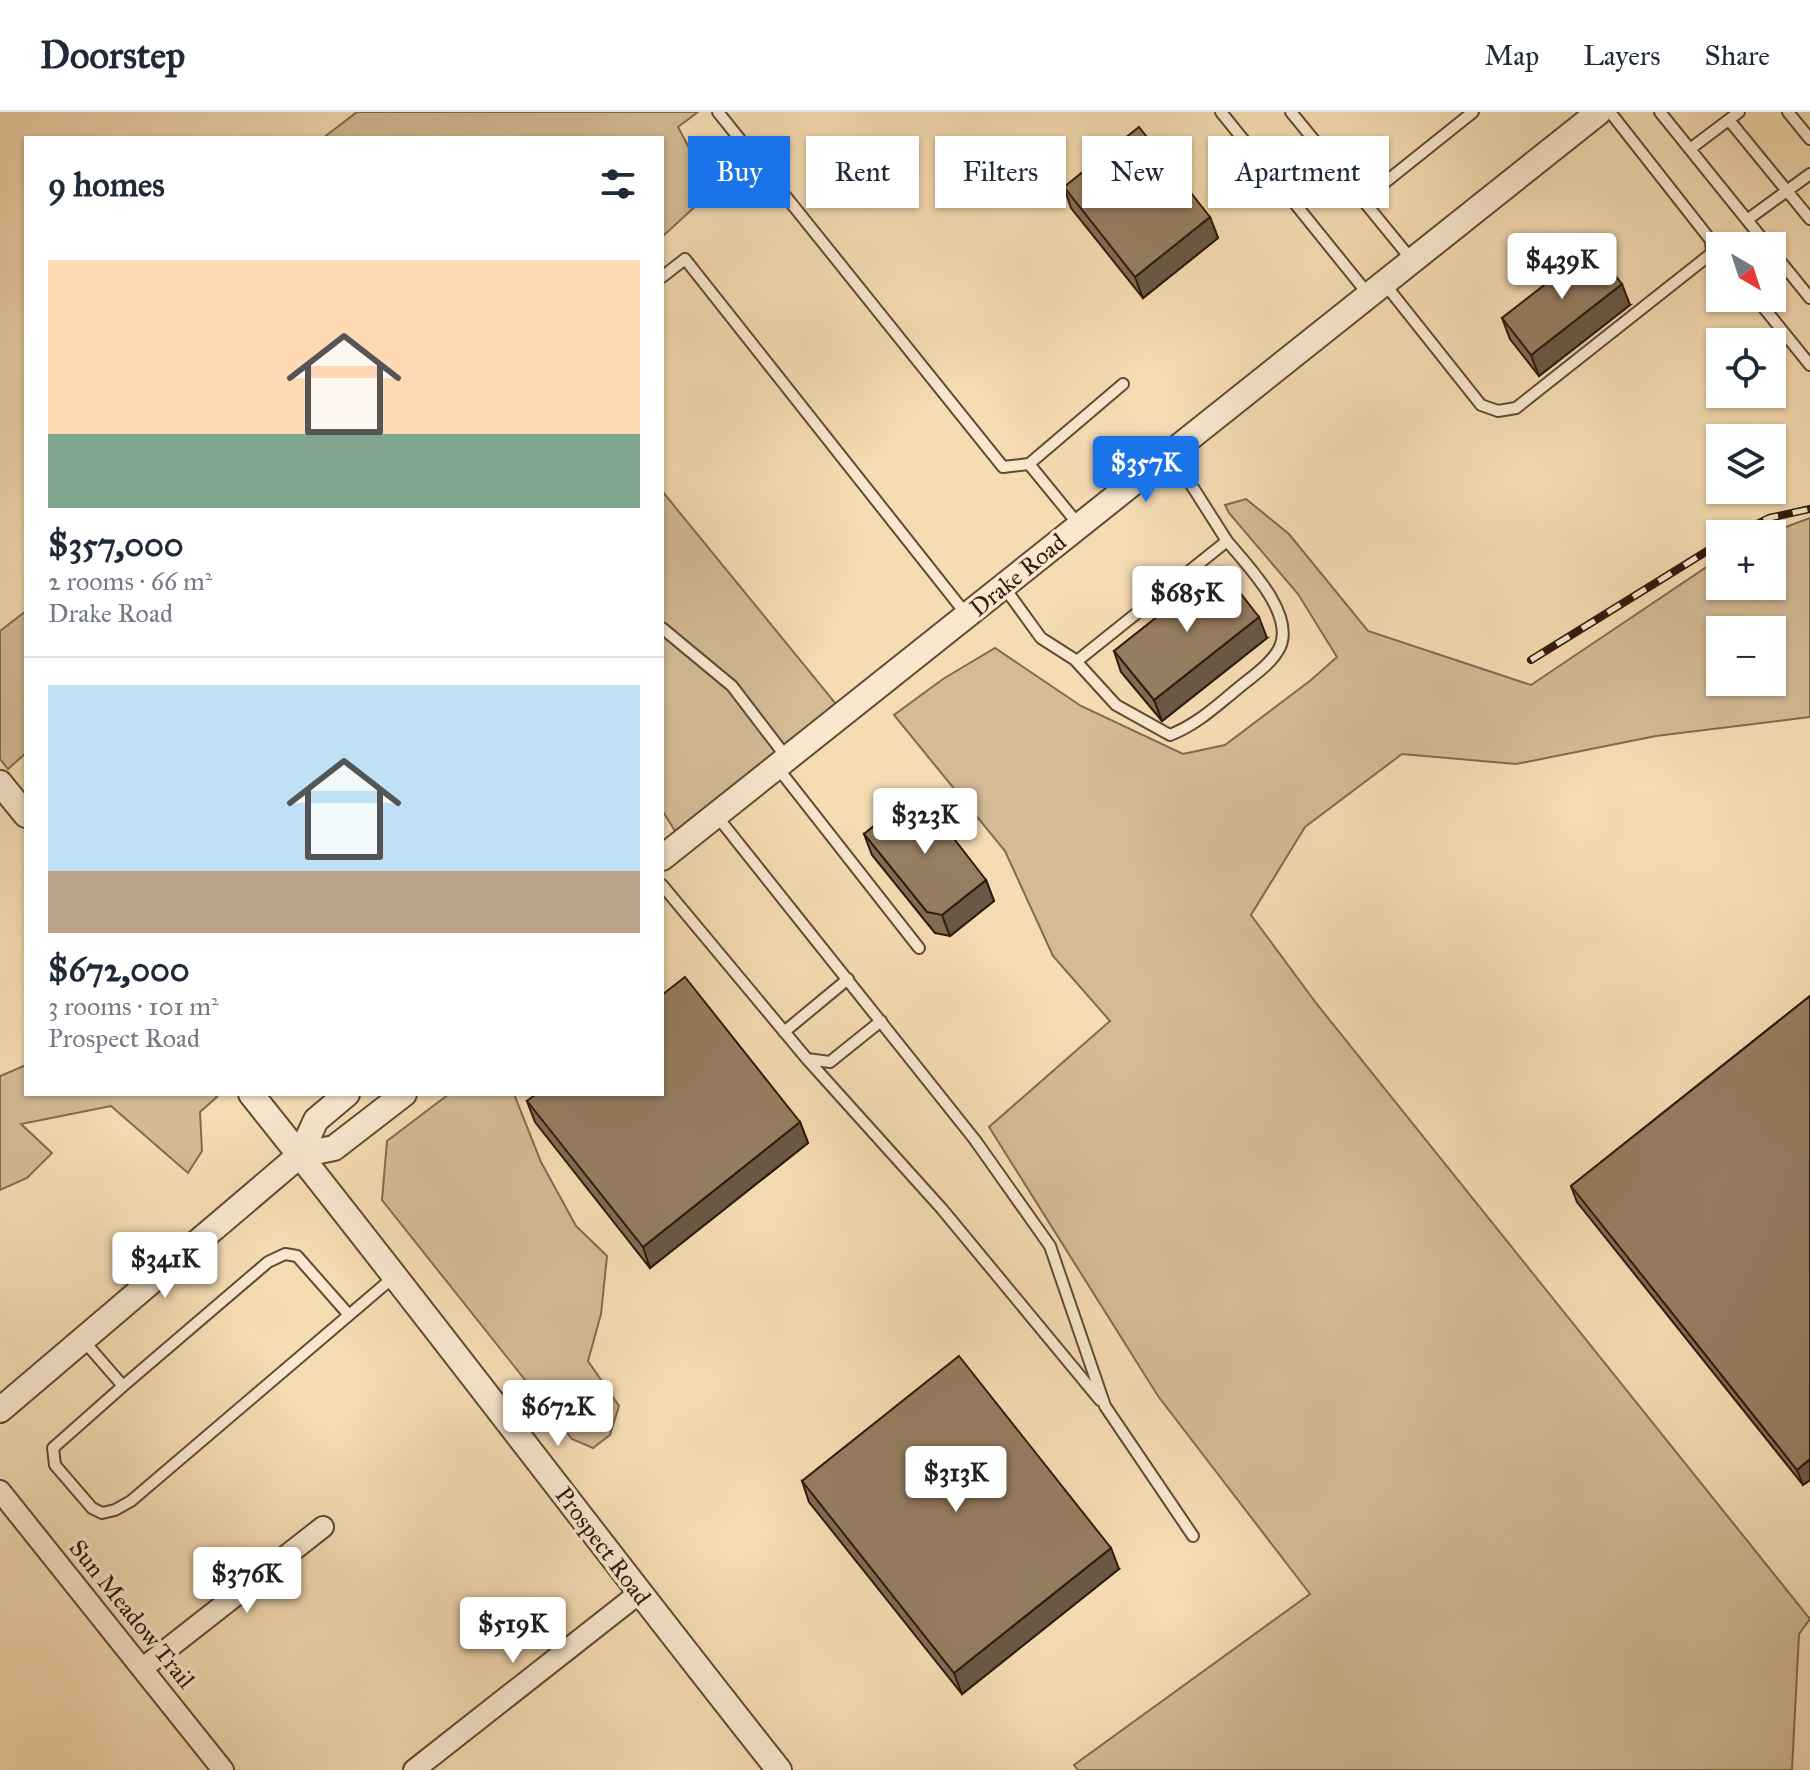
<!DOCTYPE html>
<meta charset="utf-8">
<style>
body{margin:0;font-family:"IM FELL Great Primer",serif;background:#f2f2f3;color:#1f2937;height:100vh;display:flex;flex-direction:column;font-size:30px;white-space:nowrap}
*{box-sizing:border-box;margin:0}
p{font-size:26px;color:#747a83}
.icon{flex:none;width:44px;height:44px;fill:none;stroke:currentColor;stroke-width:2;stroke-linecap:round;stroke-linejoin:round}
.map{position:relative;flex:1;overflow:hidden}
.sheet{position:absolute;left:24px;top:24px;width:640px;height:960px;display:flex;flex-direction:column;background:#fff;border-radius:0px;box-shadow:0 2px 6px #0004}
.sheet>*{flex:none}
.guide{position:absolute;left:688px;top:24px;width:760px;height:72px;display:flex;gap:16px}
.needle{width:52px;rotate:141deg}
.fabs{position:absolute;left:1706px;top:120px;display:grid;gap:16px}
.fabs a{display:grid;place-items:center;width:80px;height:80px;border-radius:0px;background:#fff;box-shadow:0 2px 6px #0004;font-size:40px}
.price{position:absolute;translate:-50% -68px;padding:0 18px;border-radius:8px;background:#fff;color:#222;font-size:26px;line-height:52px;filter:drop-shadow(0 2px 4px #0008)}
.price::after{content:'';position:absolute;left:50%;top:48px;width:24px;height:18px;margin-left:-12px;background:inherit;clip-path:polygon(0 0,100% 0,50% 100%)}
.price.on{background:#1a73e8;color:#fff}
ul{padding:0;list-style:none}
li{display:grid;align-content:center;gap:16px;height:424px;padding:0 24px}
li+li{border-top:2px solid #e0e1e3}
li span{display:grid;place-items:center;height:248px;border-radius:0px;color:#555}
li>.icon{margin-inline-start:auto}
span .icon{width:144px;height:144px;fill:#fffc;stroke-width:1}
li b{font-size:34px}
h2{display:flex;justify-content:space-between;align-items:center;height:96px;padding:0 24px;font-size:34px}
.tag{padding:0 28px;border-radius:0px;background:#fff;box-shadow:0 2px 6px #0004;font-size:28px;line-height:72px}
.tag.on{background:#1a73e8;color:#fff}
header{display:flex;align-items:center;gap:48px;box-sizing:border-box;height:112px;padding:0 40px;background:#fff;border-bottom:2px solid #e0e1e3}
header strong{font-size:38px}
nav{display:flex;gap:44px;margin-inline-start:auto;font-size:28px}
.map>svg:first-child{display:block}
.green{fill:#d4bb96;stroke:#826a50;stroke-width:2;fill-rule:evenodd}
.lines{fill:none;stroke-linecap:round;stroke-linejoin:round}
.service-casing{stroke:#614a35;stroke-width:14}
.minor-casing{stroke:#614a35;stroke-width:24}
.tertiary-casing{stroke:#614a35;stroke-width:28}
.service{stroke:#f9e8ce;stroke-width:10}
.minor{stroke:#f9e8ce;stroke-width:20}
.tertiary{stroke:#f9e8ce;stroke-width:24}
.rail-casing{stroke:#2f190b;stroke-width:8}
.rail{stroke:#f9e8ce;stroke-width:5;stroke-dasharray:15;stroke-linecap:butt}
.wall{fill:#816c54;stroke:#2f190b;stroke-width:2}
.shaded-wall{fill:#695845;stroke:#2f190b;stroke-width:2}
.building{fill:#967e62;stroke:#2f190b;stroke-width:2}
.labels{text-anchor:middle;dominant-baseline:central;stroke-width:7;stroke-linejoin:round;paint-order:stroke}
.street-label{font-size:24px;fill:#2f190b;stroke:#f9e8ce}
</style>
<header>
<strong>Doorstep</strong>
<nav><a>Map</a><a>Layers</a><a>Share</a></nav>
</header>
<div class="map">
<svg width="1810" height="1658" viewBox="0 0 1810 1658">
<rect width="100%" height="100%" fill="#f6dcb3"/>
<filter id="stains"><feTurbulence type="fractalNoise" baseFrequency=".0025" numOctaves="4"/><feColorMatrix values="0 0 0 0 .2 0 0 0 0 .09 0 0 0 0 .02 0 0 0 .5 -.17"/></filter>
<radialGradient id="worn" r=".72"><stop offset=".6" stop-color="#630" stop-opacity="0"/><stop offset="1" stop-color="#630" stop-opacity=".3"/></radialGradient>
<path class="green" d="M357 0H698L678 15 712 79 662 125V26H323Z
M662 379 836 592 675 719 662 698Z
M1246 387 1289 422 1368 519 1531 573 1720 446V474H1772V422H1767L1810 406V605L1656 624 1516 652 1402 642 1305 715 1251 803 1316 891 1810 1507 1799 1522 1792 1658H1078L1074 1653 1310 1482 1158 1284 989 1015 1110 909 1053 844 1005 739 894 603 943 567 995 536 1081 594 1183 642 1225 633 1311 568 1337 545 1298 482 1229 401 1225 393ZM1720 518H1772V570H1720Z
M26 499V641L8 657 0 647V519Z
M26 953V982H214L217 985 200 1000 202 1039 188 1061 111 994 21 1012 52 1041 27 1066 0 1078V964Z
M449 982H514L541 1050 576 1114 607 1144 601 1202 588 1249 619 1294 610 1323 593 1336 572 1327 382 1088 387 1029Z"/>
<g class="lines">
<g class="service-casing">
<path id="service" d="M718 0 1003 355 1029 352 1078 412
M1221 0 1368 182
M1291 0 1411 147
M1610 0 1720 140
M1660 0 1768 134
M1788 0 1810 27
M1729 8 1810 107
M1690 37 1739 0
M1363 88 1473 0
M1747 108 1810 62
M1772 139 1810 186
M662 165 685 147 966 502
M1384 171 1481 293 1498 299 1516 296 1712 141 1711 129
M1756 186 1810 253
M1029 352 1123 272
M1004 475 1041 526 1077 549 1227 429 1171 341
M662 516 732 574 787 646
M1075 548 1116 593 1170 623C1196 613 1215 595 1236 578 1251 565 1271 553 1280 535 1295 501 1246 452 1227 429
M777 655 919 836
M716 703 975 1028 1050 1134 1105 1294 1193 1424
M662 773 807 947 830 950 881 909
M784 920 848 867
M807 947 942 1097 1100 1288
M83 1228 123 1274 53 1336 55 1353 92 1396 102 1401 115 1398 131 1389 396 1163
M123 1274 268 1150 285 1142 297 1144 349 1203"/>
</g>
<g class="minor-casing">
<path id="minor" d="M0 1379 223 1658
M143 1556 323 1415
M414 1658 638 1482"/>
</g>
<g class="tertiary-casing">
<path id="tertiary" d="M0 671 26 703
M662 746 1599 0
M251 982C430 1205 601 1434 779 1658
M300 1043 334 1036 404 982
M0 1298 300 1043 316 1008 347 982"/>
</g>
<use href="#service" class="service"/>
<use href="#minor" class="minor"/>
<use href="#tertiary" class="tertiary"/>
<g class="rail-casing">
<path id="rail" d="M1737 422 1769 406 1810 397
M1531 548 1720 431"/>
</g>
<use href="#rail" class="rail"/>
</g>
<path class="wall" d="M1064 75 1210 105 1218 126 1143 186 1071 96Z
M1630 193 1539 264 1510 227 1502 206Z
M1267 526 1162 609 1121 560 1114 539Z
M864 722 986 768 994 789 950 824 935 821 872 743Z
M1810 884V1368L1803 1373 1577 1090 1571 1074Z
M527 989 800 1010 808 1031 650 1156 535 1010Z
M802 1369 1119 1457 962 1582 809 1390Z"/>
<path class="shaded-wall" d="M1210 105 1218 126 1143 186 1135 165Z
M1622 172 1630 193 1539 264 1531 243Z
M1259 505 1267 526 1162 609 1154 588Z
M986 768 994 789 950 824 942 803Z
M800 1010 808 1031 650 1156 643 1135Z
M1810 1347V1368L1803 1373 1797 1358Z
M1111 1436 1119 1457 962 1582 954 1561Z"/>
<path class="building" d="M1139 15 1210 105 1135 165 1064 75Z
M1593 135 1622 172 1531 243 1502 206Z
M1220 455 1259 505 1154 588 1114 539Z
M917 679 986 768 942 803 927 800 864 722Z
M685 865 800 1010 643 1135 527 989 536 982H662V883Z
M1810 884V1347L1797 1358 1571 1074Z
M959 1244 1111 1436 954 1561 802 1369Z"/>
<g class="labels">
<g class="street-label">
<text transform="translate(1018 463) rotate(-39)">Drake Road</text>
<text transform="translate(603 1434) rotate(53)">Prospect Road</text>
<text transform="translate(132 1502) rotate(51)">Sun Meadow Trail</text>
</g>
</g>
<rect width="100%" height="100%" filter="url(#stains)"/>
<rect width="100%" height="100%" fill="url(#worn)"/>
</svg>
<div class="fabs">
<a><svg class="needle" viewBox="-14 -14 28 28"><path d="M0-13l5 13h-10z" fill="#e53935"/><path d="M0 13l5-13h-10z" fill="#747a83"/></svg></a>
<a><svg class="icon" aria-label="locate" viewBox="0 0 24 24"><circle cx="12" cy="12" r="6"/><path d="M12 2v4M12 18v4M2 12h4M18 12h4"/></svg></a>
<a><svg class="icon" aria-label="layers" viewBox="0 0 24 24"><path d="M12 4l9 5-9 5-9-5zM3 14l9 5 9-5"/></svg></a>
<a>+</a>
<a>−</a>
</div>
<b class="price" style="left:1562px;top:189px">$439K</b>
<b class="price on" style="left:1146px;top:392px">$357K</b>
<b class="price" style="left:1187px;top:522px">$685K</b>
<b class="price" style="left:925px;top:744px">$323K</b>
<b class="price" style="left:165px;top:1188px">$341K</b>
<b class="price" style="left:558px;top:1336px">$672K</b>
<b class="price" style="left:956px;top:1402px">$313K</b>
<b class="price" style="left:247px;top:1503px">$376K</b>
<b class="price" style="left:513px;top:1553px">$519K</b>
<div class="guide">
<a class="tag on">Buy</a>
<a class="tag">Rent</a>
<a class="tag">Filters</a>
<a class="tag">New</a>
<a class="tag">Apartment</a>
</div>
<section class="sheet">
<h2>9 homes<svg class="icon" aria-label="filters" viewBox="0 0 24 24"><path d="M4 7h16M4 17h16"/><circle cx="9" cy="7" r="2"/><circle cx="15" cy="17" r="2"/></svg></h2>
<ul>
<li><span style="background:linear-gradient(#ffd9b3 70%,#7fa58c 0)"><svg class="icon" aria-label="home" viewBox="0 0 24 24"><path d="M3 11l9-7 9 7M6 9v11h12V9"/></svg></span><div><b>$357,000</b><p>2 rooms · 66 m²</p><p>Drake Road</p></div></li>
<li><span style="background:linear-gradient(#bfe0f5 75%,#b9a48a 0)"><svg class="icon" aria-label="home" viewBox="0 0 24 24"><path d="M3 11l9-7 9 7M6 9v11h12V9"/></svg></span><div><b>$672,000</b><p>3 rooms · 101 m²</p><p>Prospect Road</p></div></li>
</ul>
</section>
</div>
